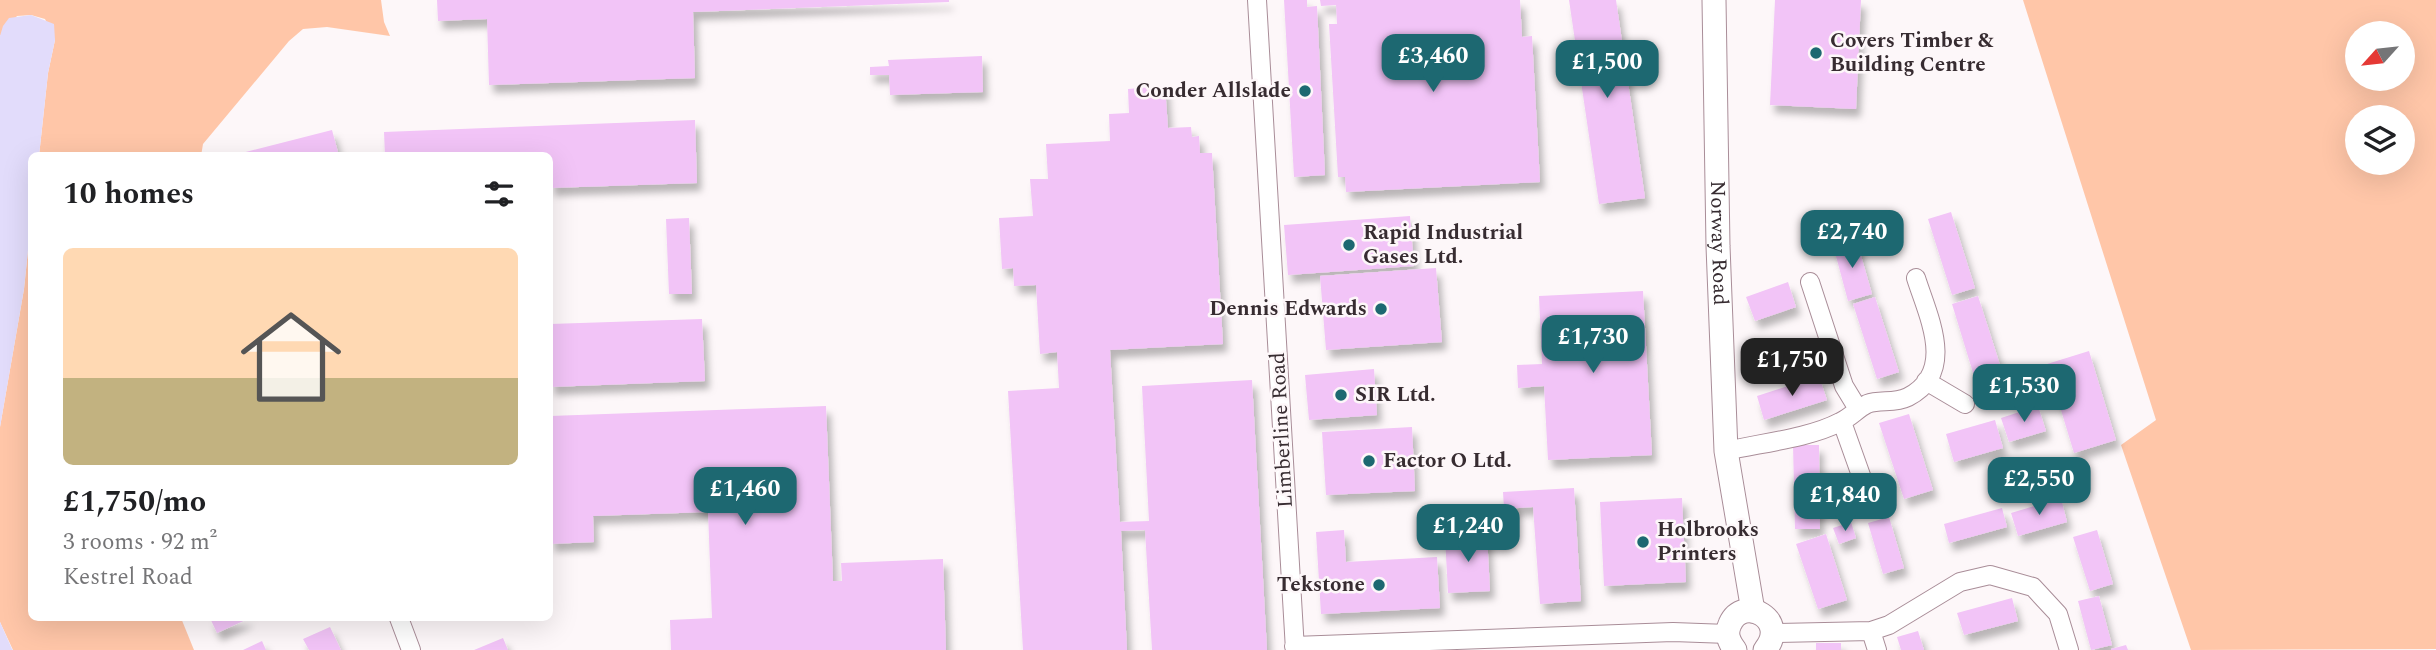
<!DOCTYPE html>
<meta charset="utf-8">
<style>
body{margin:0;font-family:Spectral,serif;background:#f6f6f6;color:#202124;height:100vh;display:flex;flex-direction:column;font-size:26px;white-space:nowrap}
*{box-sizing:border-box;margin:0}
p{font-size:23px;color:#757577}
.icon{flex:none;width:38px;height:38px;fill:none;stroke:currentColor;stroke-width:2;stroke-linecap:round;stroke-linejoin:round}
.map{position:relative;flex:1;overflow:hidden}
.panel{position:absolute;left:28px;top:152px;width:525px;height:469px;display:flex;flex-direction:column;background:#fff;border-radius:10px;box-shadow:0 7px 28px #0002}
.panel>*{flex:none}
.needle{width:46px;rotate:243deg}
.buttons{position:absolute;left:2345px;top:21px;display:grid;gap:14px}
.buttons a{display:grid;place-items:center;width:70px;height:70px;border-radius:50%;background:#fff;box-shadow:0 7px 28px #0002;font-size:35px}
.price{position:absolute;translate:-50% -60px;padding:0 16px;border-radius:14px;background:#1d6871;color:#fff;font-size:23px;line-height:46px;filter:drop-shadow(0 2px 4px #0008)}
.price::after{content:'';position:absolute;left:50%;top:42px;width:21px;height:16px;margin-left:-10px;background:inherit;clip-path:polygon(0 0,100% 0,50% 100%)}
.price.active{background:#222;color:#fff}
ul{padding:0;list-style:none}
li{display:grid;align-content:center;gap:14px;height:371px;padding:0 35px}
li span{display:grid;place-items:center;height:217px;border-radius:10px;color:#555}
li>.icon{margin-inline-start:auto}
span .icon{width:126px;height:126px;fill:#fffc;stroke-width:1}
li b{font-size:30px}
h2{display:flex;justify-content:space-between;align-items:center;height:84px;padding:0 35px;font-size:30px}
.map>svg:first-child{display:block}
.green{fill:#ffc6a8;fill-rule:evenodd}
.water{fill:#e2dcfb}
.building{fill:#f2c4f7;filter:url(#shadow)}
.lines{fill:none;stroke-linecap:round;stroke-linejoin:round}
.street-casing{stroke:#a98d98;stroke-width:20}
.secondary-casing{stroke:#a98d98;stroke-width:25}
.street{stroke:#fff;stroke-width:18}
.secondary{stroke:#fff;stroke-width:23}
.poi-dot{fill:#1d6871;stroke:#fdf7f9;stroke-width:2.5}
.labels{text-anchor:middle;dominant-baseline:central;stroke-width:5;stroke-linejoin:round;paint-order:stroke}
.poi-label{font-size:21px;font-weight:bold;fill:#372c31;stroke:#fdf7f9;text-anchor:start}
.street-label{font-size:21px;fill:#372c31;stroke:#fdf7f9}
</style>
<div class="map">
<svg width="2436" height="650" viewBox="0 0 2436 650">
<defs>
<filter id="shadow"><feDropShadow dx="4.5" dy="8" stdDeviation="3.5" flood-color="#0004"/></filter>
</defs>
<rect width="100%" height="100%" fill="#fdf7f9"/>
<path class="green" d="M0 0H381L384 22 390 36 327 27 303 29 289 41 203 144 201 156H39L48 73 55 40 45 19 31 15 17 16 0 36Z
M2023 0H2436V649L2191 650 2121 445 2156 420ZM2357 33H2403V79H2357ZM2357 117H2403V163H2357Z
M31 221 32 618H181L194 650H13L0 622V427L24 289Z"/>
<path class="water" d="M31 15 54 24 55 40 48 73 39 156H32L31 221 24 289 0 427V36L3 26 9 18Z
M0 622 12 649 13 650H0Z"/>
<path class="building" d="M437 0H949V2L693 12 695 78 489 85 487 19 438 21Z
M1284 0H1307V7L1317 6 1325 175 1294 177Z
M1320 0H1520L1522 37 1532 36 1540 182 1346 192 1345 177H1338L1329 24H1337L1336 5 1321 6Z
M1569 0H1616L1645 198 1599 204Z
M1775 0H1861L1856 109 1770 105Z
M982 56 983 92 890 95 889 75H870V67L889 66 888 60Z
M1165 86 1168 128 1191 127 1192 137 1199 136 1200 153H1212L1223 344 1110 350 1120 522 1149 521 1142 386 1252 380 1267 650H1152L1145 530 1121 531 1127 650H1023L1008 391 1059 388 1057 352 1040 354 1036 285 1014 286 1013 268 1002 269 999 218 1033 216 1030 179H1048L1046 144 1110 141 1109 114 1129 113 1128 89Z
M695 120 697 183 550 188V156H385L384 132Z
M332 130 339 156H234V155Z
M1951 212 1975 288 1952 295 1928 219Z
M1410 216 1414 266 1288 275 1284 225Z
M689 218 692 294H669L666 219Z
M1856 238 1872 294 1848 301 1833 245Z
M1436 268 1442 342 1326 350 1320 276Z
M1788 282 1796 307 1755 321 1746 297Z
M1643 291 1652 455 1548 460 1544 386 1518 388 1517 365 1542 364 1539 296Z
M1978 296 2001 368 1974 376 1952 304Z
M1875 297 1899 372 1877 379 1853 304Z
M702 319 705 381 550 387V324Z
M2089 351 2116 440 2074 453 2047 364Z
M1374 369 1377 415 1309 420 1305 375Z
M1819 376 1827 400 1764 420 1757 396Z
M826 406 833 581H842L841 563 943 559 946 650H671L670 620 712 618 708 512 593 516 594 542 550 544V416Z
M2038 406 2046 431 2009 442 2001 418Z
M1909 414 1933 490 1904 499 1879 423Z
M1995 420 2003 448 1954 462 1946 434Z
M1412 427 1415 491 1326 495 1322 432Z
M1793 445H1819L1820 529H1795Z
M1574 488 1581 601 1540 604 1533 507 1504 509 1503 492Z
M1682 498 1686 582 1604 586 1600 502Z
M2061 498 2067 522 2018 536 2011 513Z
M2002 508 2007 527 1949 543 1944 524Z
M1889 517 1904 568 1883 574 1868 523Z
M1851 522 1856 538 1839 544 1833 528Z
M1344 530 1346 562 1437 557 1440 608 1321 614 1316 532Z
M2097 530 2113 584 2090 591 2073 537Z
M1487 534 1490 591 1448 593 1445 537Z
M1826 534 1847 600 1818 609 1796 544Z
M2099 596 2112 645 2091 650 2078 601Z
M2012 598 2018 621 1964 635 1957 613Z
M210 618H250L217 633Z
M330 627 341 650H309L303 639Z
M1918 631 1924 650H1901L1897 637Z
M503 638 508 650H474Z
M262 641 266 650H243Z
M1816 643H1841V650H1816Z
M2126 645 2128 650H2111V649Z"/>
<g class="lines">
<g class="street-casing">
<path id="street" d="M1257 0 1295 650
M1810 282 1844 386 1858 409
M1926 381 1965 404
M1842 422 1863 481
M1726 451C1761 443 1810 438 1840 422 1850 418 1857 409 1867 404 1880 399 1894 404 1908 397 1957 372 1928 316 1916 278
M399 618 411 650
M1871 631 1877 650
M1773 633 1871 631 1889 625 1960 582 1990 575 2033 587 2058 614 2069 650
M1294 646 1673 632 1728 634"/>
</g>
<g class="secondary-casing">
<g id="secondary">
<path id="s1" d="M1714 0 1718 246 1726 451 1753 611"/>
<path d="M1735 650C1729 642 1725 634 1730 624 1743 594 1790 620 1765 650"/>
</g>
</g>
<use href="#street" class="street"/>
<use href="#secondary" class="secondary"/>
</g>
<g class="poi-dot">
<circle cx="1816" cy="53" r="7"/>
<circle cx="1305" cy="91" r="7"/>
<circle cx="1349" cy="245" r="7"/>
<circle cx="1381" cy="309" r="7"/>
<circle cx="1341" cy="395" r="7"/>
<circle cx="1369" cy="461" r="7"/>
<circle cx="1643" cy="542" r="7"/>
<circle cx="1379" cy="585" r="7"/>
</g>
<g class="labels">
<g class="poi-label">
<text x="1830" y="41">Covers Timber &amp;<tspan x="1830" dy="24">Building Centre</tspan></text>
<text x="1291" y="91" text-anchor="end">Conder Allslade</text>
<text x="1363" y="233">Rapid Industrial<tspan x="1363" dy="24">Gases Ltd.</tspan></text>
<text x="1367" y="309" text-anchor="end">Dennis Edwards</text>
<text x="1355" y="395">SIR Ltd.</text>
<text x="1383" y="461">Factor O Ltd.</text>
<text x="1657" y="530">Holbrooks<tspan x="1657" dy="24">Printers</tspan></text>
<text x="1365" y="585" text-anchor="end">Tekstone</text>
</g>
<g class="street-label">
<text stroke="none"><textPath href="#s1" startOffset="243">Norway Road</textPath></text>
<text transform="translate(1282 430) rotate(-93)">Limberline Road</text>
</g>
</g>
</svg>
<div class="buttons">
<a><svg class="needle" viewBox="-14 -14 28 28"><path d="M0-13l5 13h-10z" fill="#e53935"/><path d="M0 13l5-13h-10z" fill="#757577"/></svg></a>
<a><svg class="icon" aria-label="layers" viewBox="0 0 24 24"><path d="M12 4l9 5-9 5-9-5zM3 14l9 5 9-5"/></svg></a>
</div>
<b class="price" style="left:1433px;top:94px">£3,460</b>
<b class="price" style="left:1607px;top:100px">£1,500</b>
<b class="price" style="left:1852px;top:270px">£2,740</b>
<b class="price" style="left:1593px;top:375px">£1,730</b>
<b class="price active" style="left:1792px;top:398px">£1,750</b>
<b class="price" style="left:2024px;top:424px">£1,530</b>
<b class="price" style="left:2039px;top:517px">£2,550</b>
<b class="price" style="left:745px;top:527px">£1,460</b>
<b class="price" style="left:1845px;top:533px">£1,840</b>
<b class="price" style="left:1468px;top:564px">£1,240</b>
<section class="panel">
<h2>10 homes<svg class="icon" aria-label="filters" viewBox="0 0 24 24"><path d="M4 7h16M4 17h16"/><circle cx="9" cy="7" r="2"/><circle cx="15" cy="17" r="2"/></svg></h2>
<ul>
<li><span style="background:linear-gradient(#ffd9b3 60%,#c2b280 0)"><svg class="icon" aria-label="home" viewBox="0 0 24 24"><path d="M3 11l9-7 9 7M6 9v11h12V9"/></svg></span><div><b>£1,750/mo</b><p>3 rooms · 92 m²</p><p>Kestrel Road</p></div></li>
</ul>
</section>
</div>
